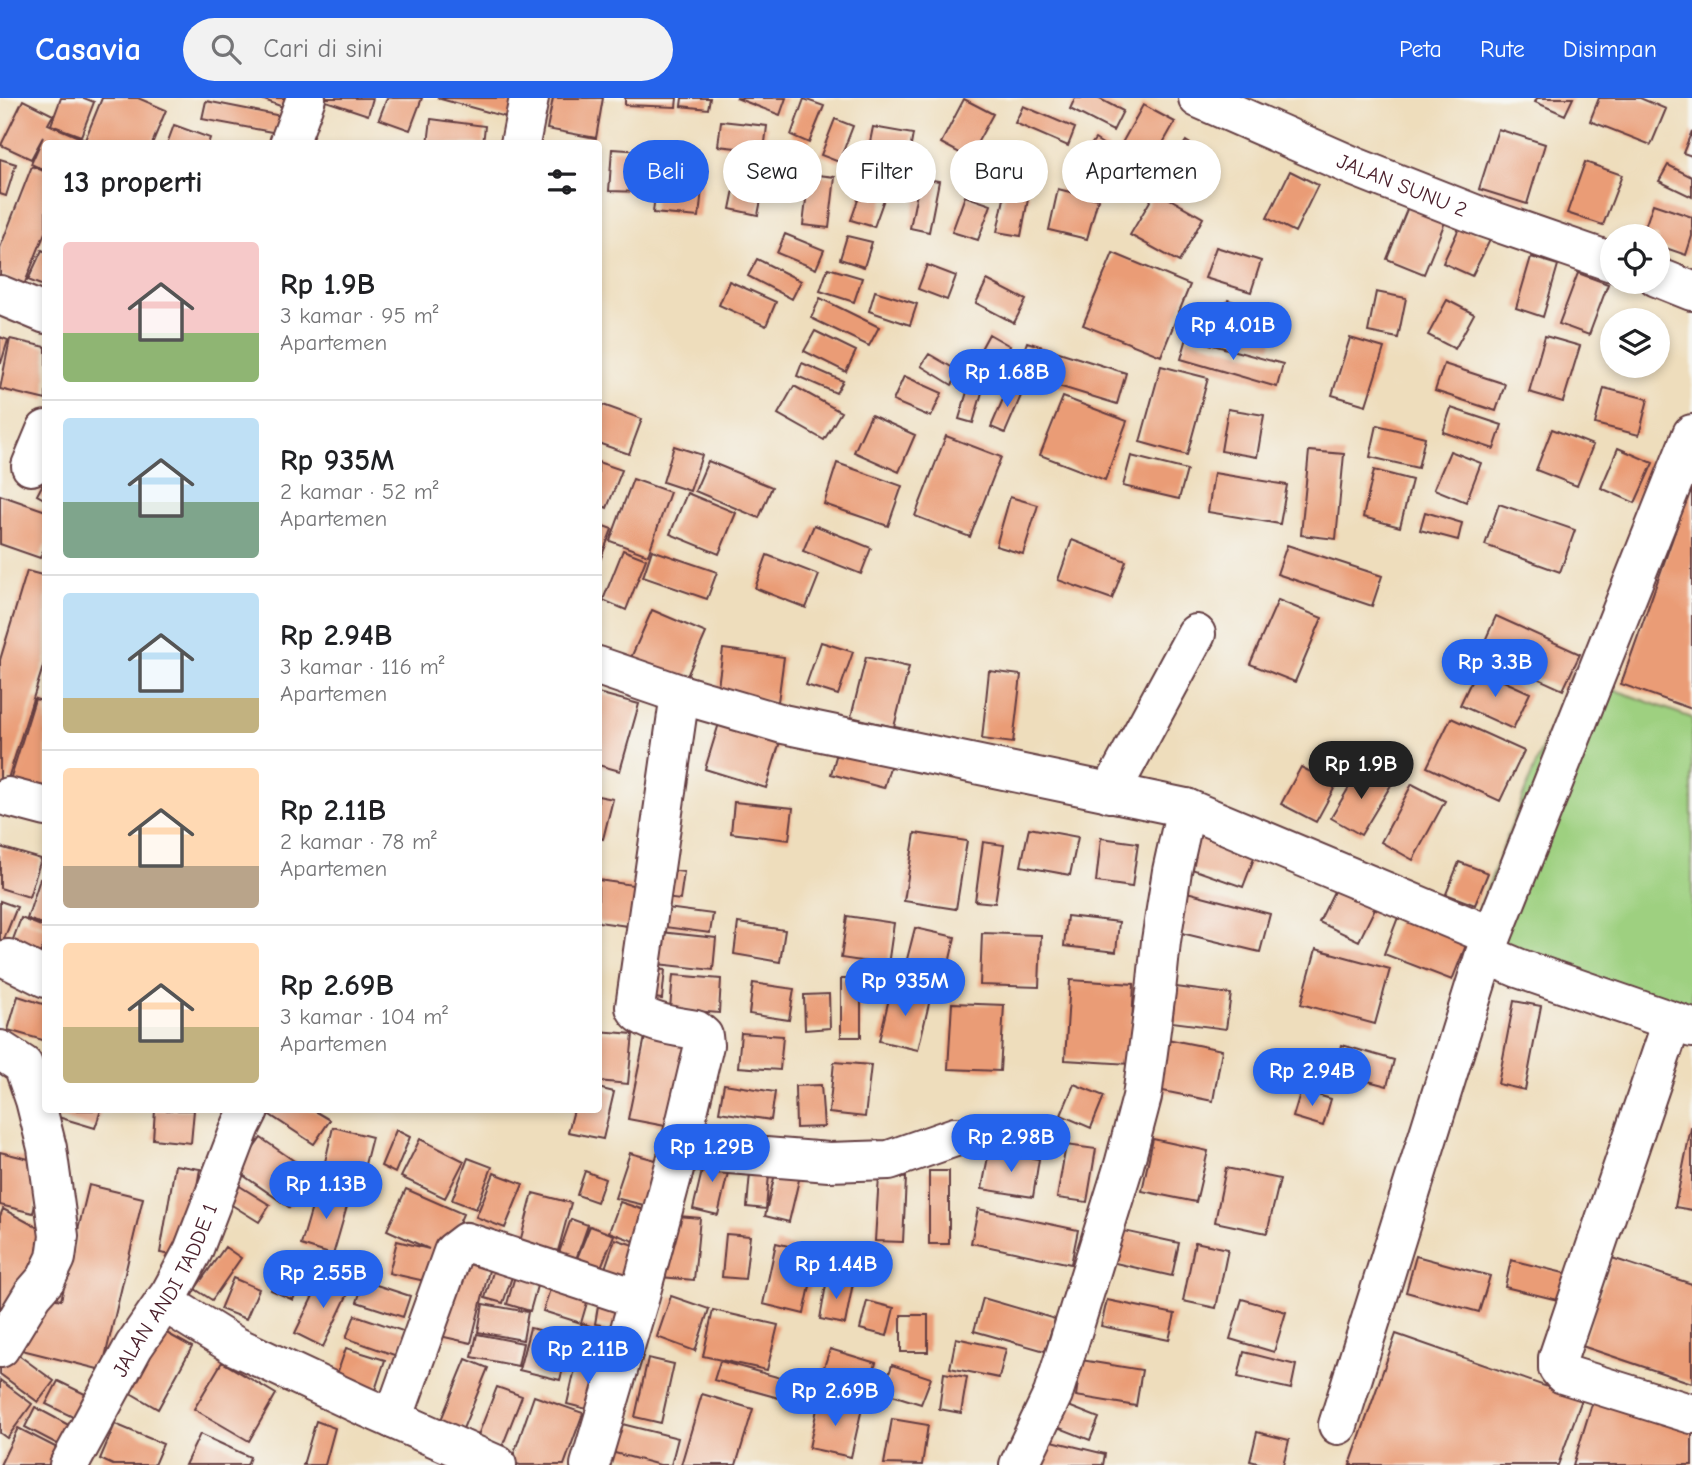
<!DOCTYPE html>
<html lang="id">
<meta charset="utf-8">
<style>
body{margin:0;font-family:"Comic Neue",sans-serif;background:#f2f2f2;color:#202124;height:100vh;display:flex;flex-direction:column;font-size:26px;white-space:nowrap}
*{box-sizing:border-box;margin:0}
p{font-size:23px;color:#757577}
.icon{flex:none;width:38px;height:38px;fill:none;stroke:currentColor;stroke-width:2;stroke-linecap:round;stroke-linejoin:round}
.map{position:relative;flex:1;overflow:hidden}
.details{position:absolute;left:42px;top:42px;width:560px;height:973px;display:flex;flex-direction:column;background:#fff;border-radius:7px;box-shadow:0 4px 10px #0003}
.details>*{flex:none}
.guide{position:absolute;left:623px;top:42px;width:665px;height:63px;display:flex;gap:14px}
.buttons{position:absolute;left:1600px;top:126px;display:grid;gap:14px}
.buttons a{display:grid;place-items:center;width:70px;height:70px;border-radius:50%;background:#fff;box-shadow:0 4px 10px #0003;font-size:35px}
.price{position:absolute;translate:-50% -60px;padding:0 16px;border-radius:24px;background:#2563eb;color:#fff;font-size:23px;line-height:46px;filter:drop-shadow(0 2px 4px #0008)}
.price::after{content:'';position:absolute;left:50%;top:42px;width:21px;height:16px;margin-left:-10px;background:inherit;clip-path:polygon(0 0,100% 0,50% 100%)}
.price.on{background:#222;color:#fff}
ul{padding:0;list-style:none}
li{display:flex;align-items:center;gap:21px;height:175px;padding:0 21px}
li+li{border-top:2px solid #e0e0e0}
li span{display:grid;place-items:center;flex:none;width:196px;height:140px;border-radius:7px;color:#555}
li>.icon{margin-inline-start:auto}
span .icon{width:84px;height:84px;fill:#fffc;stroke-width:1}
li b{font-size:30px}
h2{display:flex;justify-content:space-between;align-items:center;height:84px;padding:0 21px;font-size:30px}
.pill{padding:0 24px;border-radius:32px;background:#fff;box-shadow:0 4px 10px #0003;font-size:24px;line-height:63px}
.pill.on{background:#2563eb;color:#fff}
header{display:flex;align-items:center;gap:42px;box-sizing:border-box;height:98px;padding:0 35px;background:#2563eb;color:#fff}
header strong{font-size:33px}
nav{display:flex;gap:38px;margin-inline-start:auto;font-size:24px}
.search{width:490px;height:63px;background:#f2f2f2;display:flex;align-items:center;gap:18px;box-sizing:border-box;padding:0 24px;border-radius:38px;color:#757577;font-size:26px}
.map>svg:first-child{display:block}
.green{fill:#9ed080;stroke:#747856;stroke-width:2}
.building{fill:#ea9c76}
.lines{fill:none;stroke-linecap:round;stroke-linejoin:round}
.minor-casing{stroke:#633c41;stroke-width:42}
.minor{stroke:#fff;stroke-width:38}
.labels{text-anchor:middle;dominant-baseline:central;stroke-width:7;stroke-linejoin:round;paint-order:stroke}
.street-label{font-size:21px;fill:#4a1f2b;stroke:#f6f6f2}
</style>
<header>
<strong>Casavia</strong>
<div class="search"><svg class="icon" aria-label="search" viewBox="0 0 24 24"><circle cx="10" cy="10" r="6"/><path d="M15 15l6 6"/></svg>Cari di sini</div>
<nav><a>Peta</a><a>Rute</a><a>Disimpan</a></nav>
</header>
<div class="map">
<svg width="1692" height="1367" viewBox="0 0 1692 1367">
<rect width="100%" height="100%" fill="#f6f6f2"/>
<filter id="ink" filterUnits="userSpaceOnUse"><feTurbulence type="fractalNoise" baseFrequency=".0143" numOctaves="2"/><feDisplacementMap in="SourceGraphic" scale="14" xChannelSelector="R" yChannelSelector="G"/><feConvolveMatrix kernelMatrix="1 2 1 2 8 2 1 2 1" color-interpolation-filters="sRGB"/></filter>
<filter id="wash" filterUnits="userSpaceOnUse"><feTurbulence type="fractalNoise" baseFrequency=".00686" numOctaves="4" result="noise"/><feDisplacementMap in="SourceGraphic" scale="28" xChannelSelector="R" yChannelSelector="G"/><feGaussianBlur stdDeviation="1.57" result="paint"/><feColorMatrix in="noise" values="0 0 0 0 0 0 0 0 0 0 0 0 0 0 0 0 0 1.4 0 .05"/><feComposite in="paint" operator="in"/></filter>
<g filter="url(#wash)">
<rect width="100%" height="100%" fill="#eeddbc"/>
<path class="green" d="M1571 576 1692 620V915L1467 842Z"/>
<g id="blocks">
<path class="building" d="M61 0H84L94 4 81 38 51 27Z
M102 0H138L166 12 152 46H46V73L31 66 43 39 31 61 1 47 23 2 53 17 48 26 85 42Z
M259 0H292L288 11Z
M317 0H373L368 17Z
M387 0H422L410 32 379 21Z
M437 0H523L517 22Z
M553 0H603L596 40 547 31Z
M625 0H677L676 9 625 7Z
M682 0H710L708 11 681 8Z
M736 0H786L780 17Z
M1075 0H1098L1123 13 1113 33 1070 11Z
M1537 0H1573L1565 17 1535 4Z
M1599 0H1640L1666 11 1651 47 1590 23Z
M804 1 824 8 809 45 791 37Z
M964 1 993 16 969 60 941 45Z
M206 3 286 19 283 36 202 21Z
M1143 7 1175 24 1138 89 1107 72Z
M1023 8 1075 30 1068 48 1015 25Z
M431 21 485 28 483 46H428Z
M835 21 853 28 839 64 821 57Z
M721 23 767 28 764 53 718 48Z
M174 27 210 40 208 46H167Z
M873 29 913 36 907 70 866 64Z
M1498 31 1545 46 1527 106 1479 91Z
M1692 33V58L1683 55Z
M1095 41 1109 50 1092 77 1077 68Z
M1186 43 1203 54 1184 83 1167 72Z
M612 51 644 53 643 94 609 93Z
M659 58 705 63 699 119 653 115Z
M0 61 16 66 6 98 0 96Z
M1585 64 1622 77 1603 127 1567 115Z
M1668 67 1692 79V99L1659 83Z
M32 68 46 74V132L24 187 0 177V150Z
M738 72 766 77 758 117 730 111Z
M1290 73 1318 87 1295 134 1267 120Z
M809 76 835 79 829 130 803 127Z
M866 79 889 87 874 129 851 122Z
M920 80 939 83 929 134 910 130Z
M1006 91 1029 96 1021 138 997 134Z
M1058 91 1098 101 1087 141 1049 132Z
M1156 93 1203 120 1179 164 1130 137Z
M965 98 991 107 978 142 952 134Z
M1653 106 1692 119V138L1686 157 1657 147V138H1642Z
M1408 109 1445 124 1424 176 1387 161Z
M1460 128 1490 142 1472 178 1443 165Z
M785 136 824 152 816 171 777 155Z
M847 138 872 144 864 169 840 161Z
M1216 149 1261 163 1251 194 1205 180Z
M42 152 46 154V189L28 182Z
M1113 155 1190 187 1161 258 1083 227Z
M1531 159 1558 167 1543 219 1516 210Z
M757 161 801 183 792 201 748 178Z
M927 167 956 178 947 202 918 191Z
M828 170 862 180 854 204 820 193Z
M1578 175 1608 186 1589 237 1559 226Z
M987 182 1026 202 1014 225 976 205Z
M729 183 776 204 766 228 719 207Z
M875 193 917 206 910 227 869 213Z
M1376 194 1406 200 1398 240 1368 234Z
M820 200 879 229 869 248 811 220Z
M1228 202 1280 218 1271 249 1218 234Z
M1447 202 1474 216 1455 251 1428 237Z
M815 233 856 253 846 274 804 253Z
M989 236 1010 248 994 276 974 264Z
M1545 238 1580 248 1563 304 1529 294Z
M0 239 8 242 1 265H0Z
M1187 240 1283 266 1277 289 1181 261Z
M1350 240 1384 250 1366 307 1332 297Z
M10 241 46 249V302L0 291Z
M1027 244 1126 275 1117 306 1016 275Z
M929 256 960 274 952 287 921 268Z
M802 265 843 283 836 295 797 278Z
M1444 266 1505 286 1496 313 1435 293Z
M1161 268 1208 280 1187 357 1140 344Z
M904 278 942 295 931 319 893 303Z
M969 287 983 291 973 325 959 321Z
M1009 287 1023 293 1005 335 991 329Z
M794 288 841 314 824 342 778 316Z
M1604 290 1648 301 1639 337 1595 326Z
M1063 299 1127 323 1105 382 1040 357Z
M603 307 642 321 629 356 598 345V318Z
M1451 310 1502 327 1494 351 1443 334Z
M1228 311 1264 317 1257 359 1221 353Z
M871 317 915 337 899 374 854 354Z
M1377 327 1425 339 1418 370 1370 359Z
M1552 331 1593 347 1577 388 1536 372Z
M946 338 1001 359 970 439 915 418Z
M674 348 702 357 690 393 663 384Z
M1618 350 1653 365 1635 405 1601 390Z
M1309 353 1344 356 1336 441 1301 437Z
M1450 353 1481 365 1466 404 1434 391Z
M1131 358 1187 372 1179 401 1123 388Z
M708 363 772 389 759 420 695 393Z
M598 364 622 372 607 410 598 406Z
M837 365 902 388 888 428 824 406Z
M1374 372 1412 382 1400 429 1363 419Z
M1214 375 1287 387 1280 426 1208 414Z
M46 380V402L37 397Z
M633 381 670 394 648 457 610 443Z
M1692 386V611L1621 586Z
M687 395 736 415 719 456 670 436Z
M0 397 46 413V445L40 460 0 446Z
M1010 399 1038 407 1023 456 996 448Z
M1499 406 1575 432 1560 474 1485 447Z
M1425 414 1462 425 1458 442 1420 432Z
M598 426 612 431 599 465H598Z
M814 427 871 450 861 476 803 453Z
M1072 442 1126 463 1112 501 1058 482Z
M1287 447 1382 478 1372 508 1277 476Z
M623 452 646 461 626 512 603 502Z
M652 452 717 474 707 501 643 479Z
M767 457 819 477 806 510 755 490Z
M27 473 46 478V559L6 687 0 685V562Z
M1278 502 1322 520 1295 584 1250 566Z
M652 512 706 535 684 585 630 562Z
M1496 518 1580 556 1563 592 1480 554Z
M821 544 853 554 838 597 806 587Z
M723 551 784 559 778 604 717 596Z
M866 559 909 569 894 629 851 619Z
M1477 571 1530 595 1513 631 1460 607Z
M989 573 1021 577 1013 645 982 641Z
M598 595 639 606 620 673 598 667Z
M35 601 46 604V693L10 682Z
M721 619 782 637 766 690 705 671Z
M1451 620 1524 653 1500 703 1427 669Z
M841 641 894 655 884 690 831 676Z
M1301 669 1336 687 1316 724 1281 706Z
M1361 669 1391 687 1361 737 1331 720Z
M1412 686 1445 703 1413 762 1381 744Z
M598 698 613 701 603 741 598 740Z
M734 704 793 710 789 742 731 735Z
M1202 726 1259 747 1243 789 1186 769Z
M1029 730 1078 739 1070 777 1021 768Z
M915 735 967 743 956 811 904 803Z
M1101 740 1138 745 1132 789 1096 784Z
M983 744 1004 747 995 805 975 803Z
M0 749 41 761 29 799 0 790Z
M1459 764 1488 775 1475 807 1446 796Z
M661 771 684 774 680 802 657 799Z
M40 781 46 783V827L27 821Z
M1340 781 1380 800 1359 843 1319 824Z
M598 782 640 788 635 829 598 824Z
M1183 793 1270 816 1260 854 1173 833Z
M0 803 17 809 0 851Z
M659 809 713 816 710 835 657 828Z
M1402 809 1470 837 1452 882 1384 856Z
M847 818 894 825 888 867 841 860Z
M1067 818 1119 824 1116 854 1064 848Z
M21 820 46 830V842L35 867 8 855Z
M738 825 785 832 780 864 734 856Z
M915 830 955 839 946 879 905 869Z
M651 833 716 840 713 872 648 865Z
M982 835 1041 837 1039 889 980 887Z
M1316 851 1390 871 1375 926 1301 906Z
M643 870 665 872 662 901 640 898Z
M673 877 721 881 719 915 670 911Z
M841 881H861V939H841Z
M1070 882 1134 886 1130 966 1065 962Z
M753 885 794 891 789 922 749 916Z
M892 888 931 897 918 952 879 943Z
M1176 889 1231 896 1226 931 1172 924Z
M829 896 830 930 805 932 804 897Z
M18 898 46 907V943L8 932Z
M1514 903 1541 908 1525 992 1498 986Z
M952 905 1004 907 1000 973 948 971Z
M598 933 633 936 628 986 598 983Z
M646 934 693 943 676 1030 628 1021Z
M741 935 783 938 780 972 738 969Z
M1167 941 1222 952 1213 1003 1158 992Z
M1342 947 1394 962 1387 988 1334 974Z
M834 964 871 967 865 1019 829 1015Z
M724 986 775 994 771 1022 719 1014Z
M1074 986 1104 998 1091 1030 1061 1017Z
M821 987 824 1029 796 1030 795 988Z
M598 990 614 994 603 1041 568 1034 574 1012H598Z
M1301 992 1331 1001 1323 1028 1293 1019Z
M49 1012H101L95 1030 48 1016Z
M155 1012H194L191 1045 153 1041Z
M270 1012H313L330 1022 314 1046 267 1015Z
M333 1029 372 1039 363 1074 325 1064Z
M1691 1030H1692V1112L1675 1109Z
M396 1032 410 1039 395 1075 381 1068Z
M261 1040 313 1076 289 1109 237 1073Z
M420 1041 464 1063 445 1100 401 1079Z
M1153 1041 1208 1053 1196 1104 1142 1093Z
M1066 1047 1096 1051 1087 1104 1057 1100Z
M989 1053 1039 1061 1033 1099 982 1091Z
M0 1054 45 1065 33 1115 0 1107Z
M630 1055 663 1064 644 1107 615 1100Z
M706 1056 731 1062 718 1117 693 1111Z
M468 1060 492 1069 476 1111 452 1102Z
M751 1063 770 1065 766 1111 747 1109Z
M778 1063 802 1069 789 1124 765 1118Z
M175 1067 200 1071 185 1159 160 1155Z
M1226 1070 1280 1081 1267 1135 1215 1124Z
M585 1073 605 1081 597 1104 577 1097Z
M929 1073H949V1146H929Z
M494 1075 523 1086 505 1130 476 1119Z
M879 1078 906 1080 903 1144 875 1143Z
M89 1087 143 1100 102 1272 22 1252 36 1196 61 1202Z
M238 1087 270 1107 259 1124 227 1104Z
M318 1089 350 1098 333 1157 301 1147Z
M406 1091 463 1116 445 1158 433 1152 425 1183 389 1175 397 1143 429 1151 387 1132Z
M533 1095 571 1105 558 1153 520 1144Z
M620 1104 653 1115 642 1146 609 1134Z
M3 1111 55 1139 0 1238V1118Z
M978 1111 1078 1132 1071 1166 971 1145Z
M667 1117 700 1120 694 1182 661 1179Z
M571 1121 588 1127 576 1161 559 1155Z
M590 1128 614 1137 597 1179 573 1170Z
M1119 1132 1179 1145 1172 1178 1111 1164Z
M726 1136 750 1138 745 1181 722 1179Z
M615 1141 649 1152 635 1193 601 1182Z
M1195 1144 1228 1151 1216 1210 1183 1203Z
M776 1145 817 1155 804 1216 763 1206Z
M225 1149 241 1160 212 1202 195 1191Z
M459 1157 491 1164 471 1245 440 1238Z
M285 1158 307 1167 293 1202 271 1192Z
M1416 1158 1490 1178 1479 1214 1406 1194Z
M1612 1160 1692 1186V1285L1582 1248Z
M1511 1162 1572 1177 1566 1204 1505 1189Z
M496 1164 515 1170 503 1205 485 1200Z
M519 1164 542 1170 530 1213 507 1206Z
M324 1175 352 1187 323 1249 295 1235Z
M554 1179 591 1191 581 1225 543 1213Z
M233 1180 259 1191 246 1221 220 1211Z
M827 1181 853 1185 845 1226 820 1221Z
M364 1183 410 1198 403 1219 357 1204Z
M671 1198 709 1211 695 1253 657 1239Z
M983 1200 1055 1221 1045 1253 974 1233Z
M1242 1201 1286 1214 1274 1254 1230 1241Z
M599 1202 624 1206 620 1230 595 1226Z
M1107 1202 1175 1216 1169 1242 1101 1228Z
M867 1203 894 1210 887 1238 860 1231Z
M483 1206 528 1214 523 1242 478 1234Z
M713 1212 778 1227 767 1272 703 1258Z
M355 1217 406 1234 397 1258 346 1240Z
M901 1217H928V1254H901Z
M582 1225 627 1241 616 1268 572 1252Z
M530 1230 571 1239 560 1282 519 1272Z
M161 1232 192 1249 158 1311 127 1293Z
M477 1236 523 1245 518 1268 472 1259Z
M1396 1236 1582 1301 1558 1367H1350Z
M956 1240 1006 1251 999 1280 950 1270Z
M346 1250 385 1262 375 1292 336 1279Z
M830 1251 876 1265 870 1286 823 1272Z
M13 1253 54 1283 38 1304 0 1276V1269Z
M1244 1254 1296 1267 1291 1291 1238 1279Z
M648 1260 674 1266 661 1325 635 1319Z
M466 1261 488 1270 458 1343 436 1334Z
M577 1262 609 1270 599 1314 567 1306Z
M1081 1262 1142 1272 1136 1308 1076 1298Z
M720 1263 791 1283 786 1302 714 1282Z
M222 1264 276 1296 249 1343 194 1311Z
M892 1267 931 1280 921 1306 883 1294Z
M944 1275 967 1279 961 1315 939 1311Z
M0 1282 32 1306 7 1340 0 1335Z
M58 1283 91 1299 79 1322 46 1306Z
M497 1289 522 1298 502 1349 477 1340Z
M702 1296 753 1311 736 1367H681Z
M1595 1296 1692 1330V1367H1573Z
M534 1298 583 1315 564 1367H520L511 1364Z
M819 1301 862 1310 851 1359 809 1350Z
M1061 1305 1099 1320 1090 1342 1052 1327Z
M35 1309 74 1330 63 1349 25 1329Z
M892 1321 928 1327 922 1367 884 1366Z
M316 1323 335 1330 325 1367H303Z
M618 1325 678 1340 671 1367H660L611 1354Z
M115 1326 163 1346 154 1367H113L100 1361Z
M18 1330 63 1353 56 1367H0Z
M1257 1334 1289 1342 1283 1367H1266L1250 1363Z
M200 1336 250 1359 247 1367H185Z
M1048 1342 1105 1356 1103 1367H1042Z"/>
</g>
</g>
<g filter="url(#ink)">
<use href="#blocks" fill-opacity="0" stroke="#633c41" stroke-width="2"/>
<g class="lines">
<g class="minor-casing">
<g id="minor">
<path id="s1" d="M1198 0 1355 69 1482 119 1612 164"/>
<path d="M289 46 306 0"/>
<path d="M520 46 529 0"/>
<path d="M1657 179 1692 193"/>
<path d="M0 197 46 216"/>
<path d="M31 368 46 332"/>
<path d="M598 568 680 596 783 626 1186 710 1492 838"/>
<path d="M1110 695 1196 536"/>
<path d="M8 699 46 709"/>
<path d="M1485 856 1518 870 1692 930"/>
<path d="M8 861 46 880"/>
<path d="M1672 924 1558 1260V1270L1563 1276 1692 1316"/>
<path d="M0 952 23 967 35 1002 47 1050 59 1138 56 1160 46 1181 33 1196 0 1250"/>
<path d="M679 1052 829 1064 889 1062 955 1039"/>
<path d="M164 1204 235 1248 359 1306 497 1367"/>
<path d="M393 1321 453 1154 466 1144 639 1201"/>
<path d="M1338 1327 1485 856 1692 336"/>
<path id="s2" d="M69 1367 134 1248 171 1194 193 1153 241 1028 249 1012"/>
<path d="M590 1367 639 1201 679 1052 704 947 703 938 696 932C679 929 641 925 635 909L680 596"/>
<path d="M1019 1367 1053 1296 1124 1067 1142 999 1156 893 1161 843 1172 773 1186 710"/>
</g>
</g>
<use href="#minor" class="minor"/>
</g>
</g>
<g class="labels">
<g class="street-label">
<text stroke="none"><textPath href="#s1" startOffset="222">JALAN SUNU 2</textPath></text>
<text stroke="none"><textPath href="#s2" startOffset="200">JALAN ANDI TADDE 1</textPath></text>
</g>
</g>
</svg>
<div class="buttons">
<a><svg class="icon" aria-label="locate" viewBox="0 0 24 24"><circle cx="12" cy="12" r="6"/><path d="M12 2v4M12 18v4M2 12h4M18 12h4"/></svg></a>
<a><svg class="icon" aria-label="layers" viewBox="0 0 24 24"><path d="M12 4l9 5-9 5-9-5zM3 14l9 5 9-5"/></svg></a>
</div>
<b class="price" style="left:1233px;top:264px">Rp 4.01B</b>
<b class="price" style="left:1007px;top:311px">Rp 1.68B</b>
<b class="price" style="left:1495px;top:601px">Rp 3.3B</b>
<b class="price on" style="left:1361px;top:703px">Rp 1.9B</b>
<b class="price" style="left:905px;top:920px">Rp 935M</b>
<b class="price" style="left:1312px;top:1010px">Rp 2.94B</b>
<b class="price" style="left:1011px;top:1076px">Rp 2.98B</b>
<b class="price" style="left:712px;top:1086px">Rp 1.29B</b>
<b class="price" style="left:326px;top:1123px">Rp 1.13B</b>
<b class="price" style="left:836px;top:1203px">Rp 1.44B</b>
<b class="price" style="left:323px;top:1212px">Rp 2.55B</b>
<b class="price" style="left:588px;top:1288px">Rp 2.11B</b>
<b class="price" style="left:835px;top:1330px">Rp 2.69B</b>
<div class="guide">
<a class="pill on">Beli</a>
<a class="pill">Sewa</a>
<a class="pill">Filter</a>
<a class="pill">Baru</a>
<a class="pill">Apartemen</a>
</div>
<section class="details">
<h2>13 properti<svg class="icon" aria-label="filters" viewBox="0 0 24 24"><path d="M4 7h16M4 17h16"/><circle cx="9" cy="7" r="2"/><circle cx="15" cy="17" r="2"/></svg></h2>
<ul>
<li><span style="background:linear-gradient(#f6c9c9 65%,#8fb573 0)"><svg class="icon" aria-label="home" viewBox="0 0 24 24"><path d="M3 11l9-7 9 7M6 9v11h12V9"/></svg></span><div><b>Rp 1.9B</b><p>3 kamar · 95 m²</p><p>Apartemen</p></div></li>
<li><span style="background:linear-gradient(#bfe0f5 60%,#7fa58c 0)"><svg class="icon" aria-label="home" viewBox="0 0 24 24"><path d="M3 11l9-7 9 7M6 9v11h12V9"/></svg></span><div><b>Rp 935M</b><p>2 kamar · 52 m²</p><p>Apartemen</p></div></li>
<li><span style="background:linear-gradient(#bfe0f5 75%,#c2b280 0)"><svg class="icon" aria-label="home" viewBox="0 0 24 24"><path d="M3 11l9-7 9 7M6 9v11h12V9"/></svg></span><div><b>Rp 2.94B</b><p>3 kamar · 116 m²</p><p>Apartemen</p></div></li>
<li><span style="background:linear-gradient(#ffd9b3 70%,#b9a48a 0)"><svg class="icon" aria-label="home" viewBox="0 0 24 24"><path d="M3 11l9-7 9 7M6 9v11h12V9"/></svg></span><div><b>Rp 2.11B</b><p>2 kamar · 78 m²</p><p>Apartemen</p></div></li>
<li><span style="background:linear-gradient(#ffd9b3 60%,#c2b280 0)"><svg class="icon" aria-label="home" viewBox="0 0 24 24"><path d="M3 11l9-7 9 7M6 9v11h12V9"/></svg></span><div><b>Rp 2.69B</b><p>3 kamar · 104 m²</p><p>Apartemen</p></div></li>
</ul>
</section>
</div>
